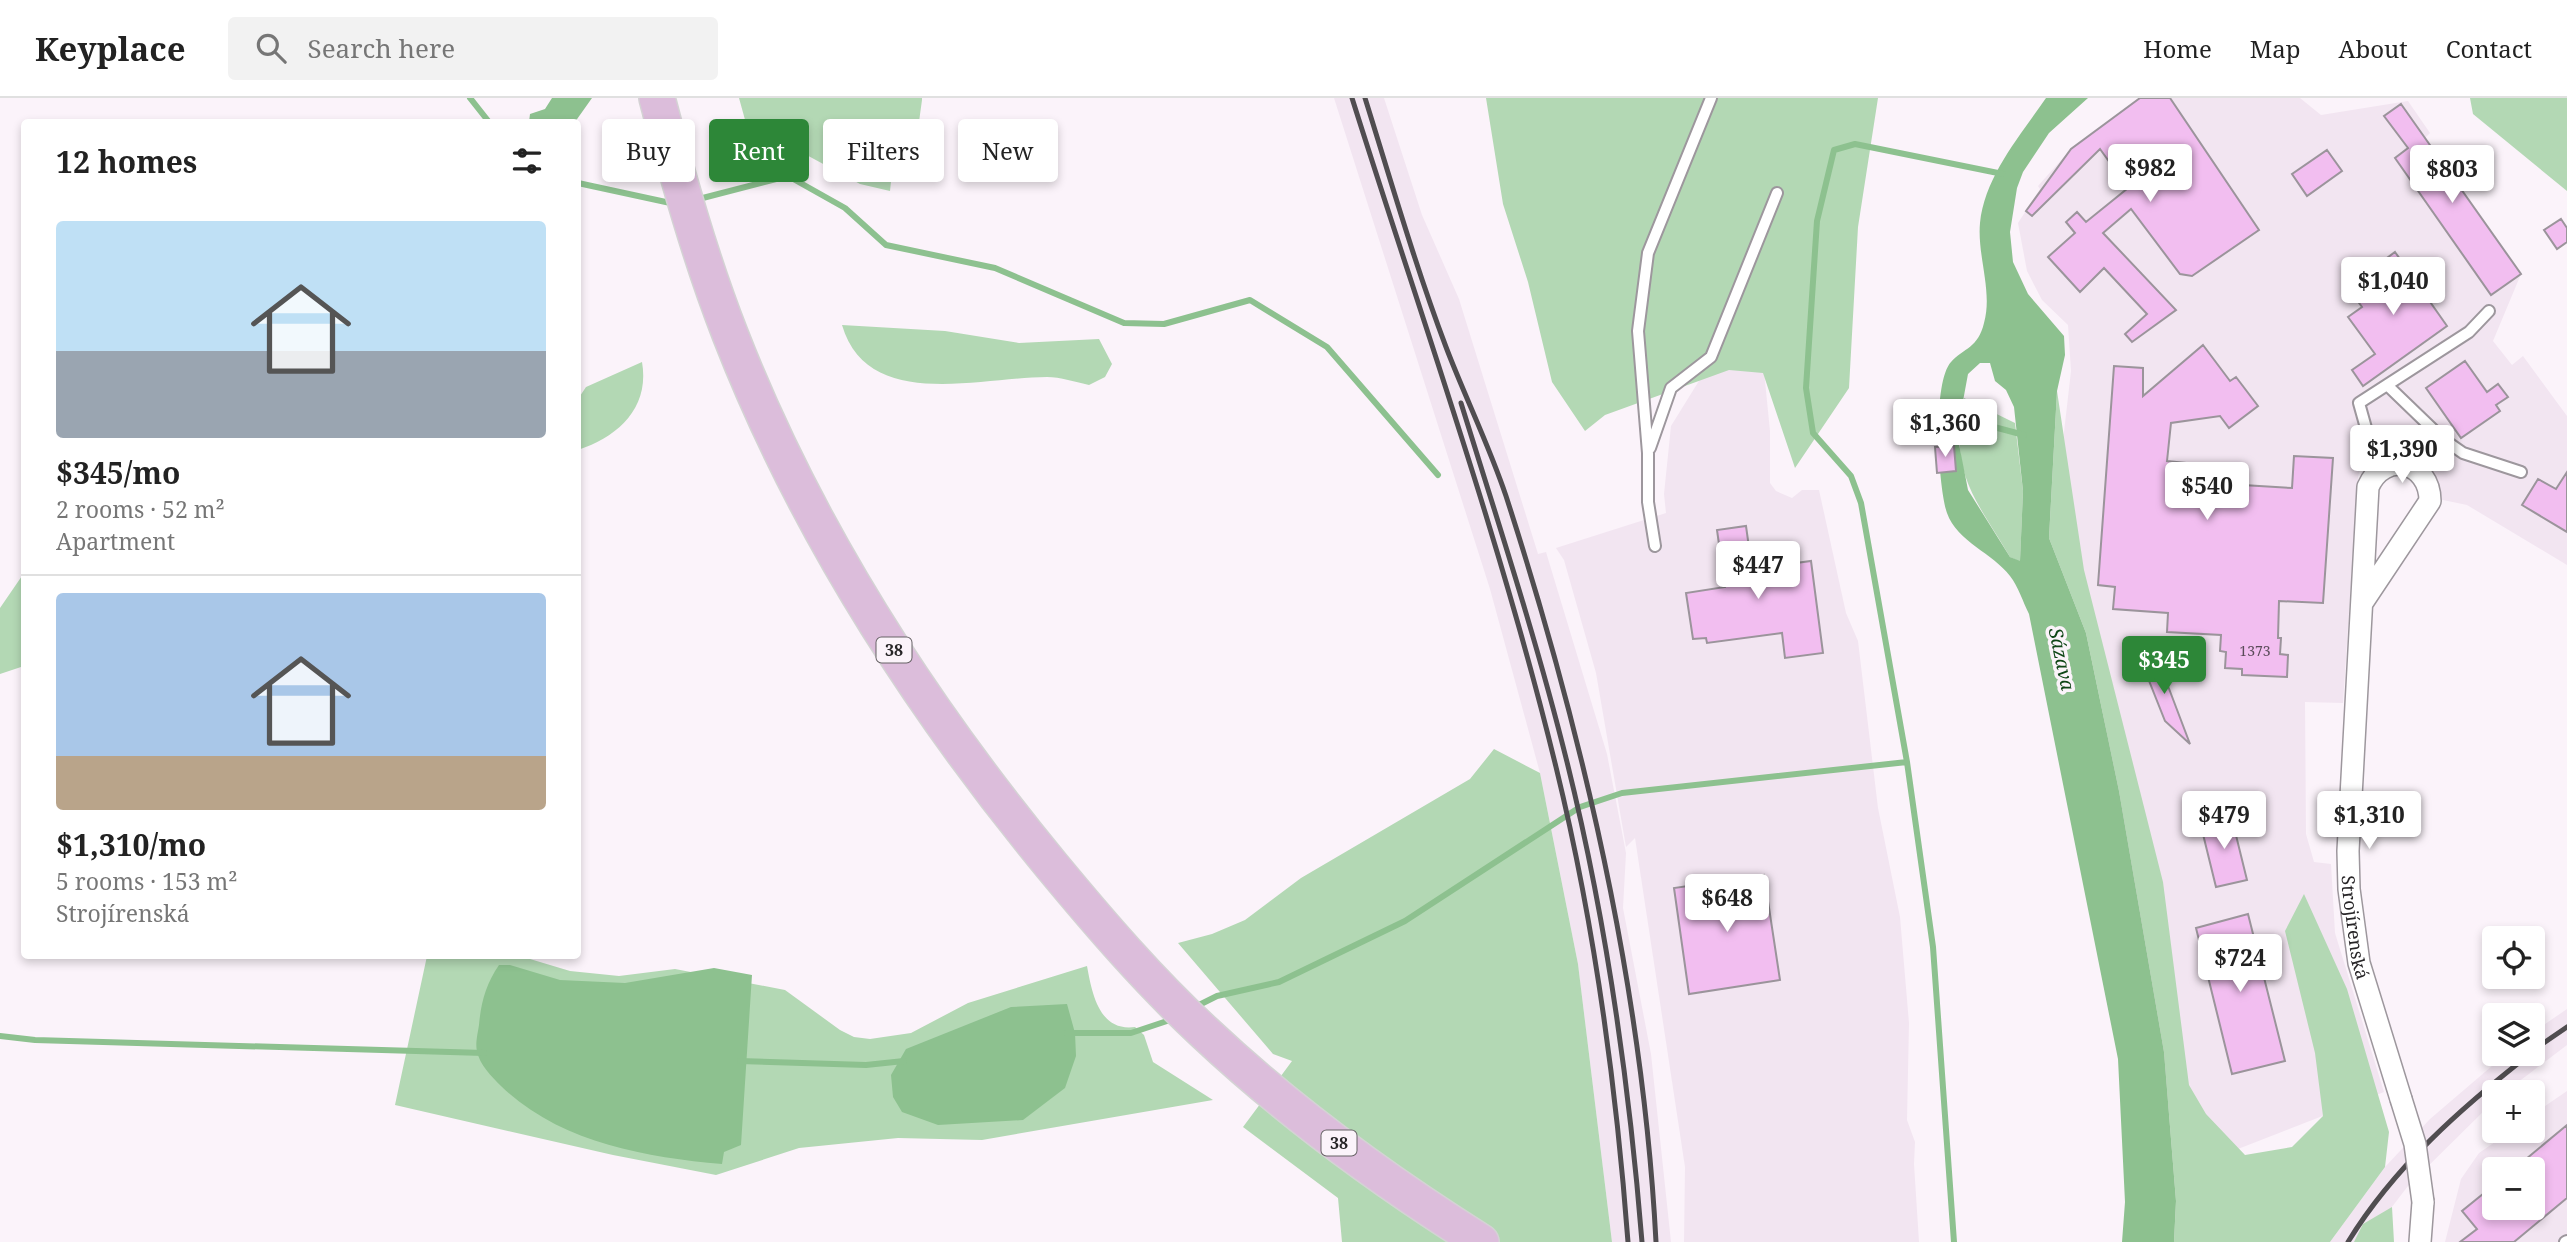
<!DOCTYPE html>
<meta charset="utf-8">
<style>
body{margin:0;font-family:"Noto Serif",serif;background:#f2f2f2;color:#222;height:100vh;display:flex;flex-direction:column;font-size:26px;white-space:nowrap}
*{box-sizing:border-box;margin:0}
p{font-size:23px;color:#767676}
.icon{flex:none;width:38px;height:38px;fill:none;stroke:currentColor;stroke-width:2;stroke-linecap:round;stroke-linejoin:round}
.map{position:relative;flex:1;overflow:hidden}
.drawer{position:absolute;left:21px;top:21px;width:560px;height:840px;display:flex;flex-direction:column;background:#fff;border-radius:7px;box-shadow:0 4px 10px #0003}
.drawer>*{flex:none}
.hud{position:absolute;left:602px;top:21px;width:665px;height:63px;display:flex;gap:14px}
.fabs{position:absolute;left:2482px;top:828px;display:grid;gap:14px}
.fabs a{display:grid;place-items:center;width:63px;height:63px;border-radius:7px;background:#fff;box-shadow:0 4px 10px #0003;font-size:35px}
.price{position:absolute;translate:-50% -60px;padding:0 16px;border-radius:7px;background:#fff;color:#222;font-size:23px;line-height:46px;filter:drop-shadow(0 2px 4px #0008)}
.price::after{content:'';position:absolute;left:50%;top:42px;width:21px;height:16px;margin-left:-10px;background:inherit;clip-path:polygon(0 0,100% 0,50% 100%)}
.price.selected{background:#2d8738;color:#fff}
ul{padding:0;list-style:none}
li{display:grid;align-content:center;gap:14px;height:371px;padding:0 35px}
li+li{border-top:2px solid #e0e0e0}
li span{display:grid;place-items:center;height:217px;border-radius:7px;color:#555}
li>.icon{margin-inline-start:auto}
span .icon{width:126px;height:126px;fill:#fffc;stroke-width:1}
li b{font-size:30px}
h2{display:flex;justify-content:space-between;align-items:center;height:84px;padding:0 35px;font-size:30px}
.pill{padding:0 24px;border-radius:7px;background:#fff;box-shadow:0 4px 10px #0003;font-size:24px;line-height:63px}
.pill.selected{background:#2d8738;color:#fff}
header{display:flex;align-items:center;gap:42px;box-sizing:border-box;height:98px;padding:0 35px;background:#fff;border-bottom:2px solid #e0e0e0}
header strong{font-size:33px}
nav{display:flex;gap:38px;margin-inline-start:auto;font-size:24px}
.search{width:490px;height:63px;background:#f2f2f2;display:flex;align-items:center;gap:18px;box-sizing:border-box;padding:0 24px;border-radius:7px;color:#767676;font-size:26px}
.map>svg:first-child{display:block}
.built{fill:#f2e5f1;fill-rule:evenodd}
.green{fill:#b3d8b4}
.water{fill:#8dc18f;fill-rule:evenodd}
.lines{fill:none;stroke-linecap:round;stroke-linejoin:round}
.stream{stroke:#8dc18f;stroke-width:6}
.building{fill:#f2bef0;stroke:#9b949b;stroke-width:2}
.service-casing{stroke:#9d979d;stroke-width:14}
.minor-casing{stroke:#9d979d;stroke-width:24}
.primary-casing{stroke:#d4d3d4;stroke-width:38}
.service{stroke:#fff;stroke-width:10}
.minor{stroke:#fff;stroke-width:21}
.primary{stroke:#dcbddb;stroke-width:35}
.rail{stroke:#504d50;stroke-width:5}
.minor-bridge-casing{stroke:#9d979d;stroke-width:24;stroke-linecap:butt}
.minor-bridge{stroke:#fff;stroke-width:21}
.labels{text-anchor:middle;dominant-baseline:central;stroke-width:7;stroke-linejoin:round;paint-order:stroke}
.number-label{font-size:14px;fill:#5a4b59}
.shield{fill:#fbf3fa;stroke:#676366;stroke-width:2}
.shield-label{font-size:16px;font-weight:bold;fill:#272527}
.street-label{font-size:18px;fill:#272527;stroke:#fbf3fa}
.water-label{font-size:19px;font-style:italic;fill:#0f4617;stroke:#fbf3fa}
</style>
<header>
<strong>Keyplace</strong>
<div class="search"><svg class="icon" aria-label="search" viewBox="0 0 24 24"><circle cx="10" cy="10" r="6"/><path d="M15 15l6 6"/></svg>Search here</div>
<nav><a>Home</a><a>Map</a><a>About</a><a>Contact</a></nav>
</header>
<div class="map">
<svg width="2567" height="1144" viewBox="0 0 2567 1144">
<rect width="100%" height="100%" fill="#fbf3fa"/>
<path class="built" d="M1334 0H1384L1422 117 1459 201 1538 456 1546 454 1607 656 1626 755 1623 810 1651 956 1671 1144H1612L1578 866 1540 675 1490 491Z
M2140 0H2300L2321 17 2408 3 2430 35 2425 40 2521 176 2493 243 2512 267 2523 258 2567 318V467L2467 407 2438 401 2433 375 2415 354 2402 346 2385 343 2375 347 2362 363 2358 379 2343 605 2305 604 2306 736 2314 764 2331 766 2335 835 2384 994 2220 1058 2177 1061 2061 360 2071 273 2068 227 2042 202 2027 173 2018 125 2040 91 2038 88 2071 51Z
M1715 257 1764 273 1770 333V385L1776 393 1792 400 1802 392H1819L1846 515 1858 543 1878 710 1900 819 1909 925 1907 1022 1915 1044 1914 1066 1919 1144H1684L1685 1069 1635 740 1626 749 1596 575 1564 462 1556 450 1666 415 1664 396 1671 328Z
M2567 911V947L2505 994H2494V1003L2408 1088 2365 1144H2330L2385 1069 2430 1021 2506 956H2532V935Z
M2567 993V1144H2445L2461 1081 2479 1055 2511 1033 2532 1032V1017ZM2494 1071H2532V1110H2494Z"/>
<path class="green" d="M739 0H922V2L918 31 893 65 890 93 860 86 757 30 747 29Z
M1486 0H1878L1858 129 1849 290 1795 370 1763 275 1729 272 1605 317 1585 333 1552 284 1528 184 1503 106Z
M2470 0H2567V93L2473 16Z
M842 227 945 233 1019 245 1099 241 1112 266 1105 279 1089 287C1076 284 1060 279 1047 279 981 279 867 314 842 227Z
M642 264C650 310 618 339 578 352V301L586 289Z
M2057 293 2084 472 2163 784 2189 987 2206 1016 2245 1057 2292 1049 2323 1018 2315 955 2285 833 2304 796 2347 891 2389 1034 2385 1069 2330 1144H2174L2176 1103 2164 954 2119 693 2086 535 2049 440Z
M1964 300 2015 325 2023 393 2020 464 2010 459C1974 398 1949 376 1964 300Z
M24 475V568L0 576V510Z
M1494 651 1540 675 1578 866 1612 1144H1342L1338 1100 1243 1029 1292 963 1273 956 1178 845 1212 836 1245 822 1301 780 1470 681Z
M427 858H520L570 873 619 878 675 871 785 892 840 932 854 939 870 941 911 935 968 905 1087 868C1092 895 1099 934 1135 929L1144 937 1153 964 1213 1002 982 1042 898 1040 799 1050 716 1077 613 1057 395 1007Z
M2392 1109 2394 1144H2354L2363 1126Z"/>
<path class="water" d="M552 0H592L575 24H529L530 16 545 11Z
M2046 0H2088L2049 35 2023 74 2017 90 2010 134 2013 164 2028 196 2064 238 2065 257 2057 293 2049 440 2086 535 2119 693 2164 954 2176 1103 2174 1144H2122L2125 1104 2118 961 2029 516C2023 504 2018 488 2010 478 1993 455 1957 444 1947 415 1938 389 1932 285 1951 264 1964 250 1978 250 1984 225 1993 193 1977 158 1980 125 1985 78 2020 38 2046 0ZM1980 265H1990L1995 283 2006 292 2014 309 2023 393 2020 463 2010 459 1968 392 1959 346 1958 330 1968 276Z
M499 867H510L560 882 625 885 714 870 752 877 741 1047 724 1054 722 1066C644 1059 559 1044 501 988 492 979 479 966 477 953 475 946 478 934 479 927 481 904 486 886 499 867Z
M1067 906 1075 935 1076 958 1065 990 1023 1022 938 1027 902 1014 893 999 891 977 906 951 1011 909Z"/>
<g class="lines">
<path class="stream" d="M470 0 489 24
M578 85 675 106
M695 102 788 78 845 110 886 147 995 170 1124 225 1164 226 1250 202 1327 249 1438 377
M1953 318 2024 337
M1195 909 1217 898 1279 884 1405 823 1580 709 1622 695 1907 664
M1067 935H1131L1173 921
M0 938 35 942 484 955
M740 963 866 967 904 963
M1954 1144 1933 849 1907 664 1861 405 1851 378 1813 335 1806 290 1817 123 1834 52 1855 46 2003 76"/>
</g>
<path class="building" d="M2140 0H2170L2259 132 2192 178 2180 176 2131 111 2103 135 2176 212 2132 244 2125 236 2147 216 2104 170 2080 194 2048 159 2075 135 2066 124 2077 114 2086 124 2128 90 2100 51 2032 118 2026 113 2071 51Z
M2401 6 2521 176 2491 197 2395 60 2408 50 2384 18Z
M2327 52 2342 73 2307 98 2292 76Z
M2561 121 2567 130V144L2557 151 2544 132Z
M2395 154 2447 228 2363 288 2352 272 2375 256 2348 219 2362 209 2354 198 2371 187 2364 177Z
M2203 247 2230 283 2236 279 2258 308 2229 330 2220 318 2171 325 2167 363 2195 366 2194 384 2292 390 2294 358 2333 360 2323 505 2279 503 2278 540H2281L2280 556 2288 557 2287 579 2242 577V571L2225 570 2226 554 2220 553 2221 537 2167 534 2168 515 2113 511 2115 489 2098 487 2114 268 2143 270V298Z
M2465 263 2487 294 2498 286 2508 299 2496 307 2500 313 2461 340 2426 290Z
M1954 348 1956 373 1937 375 1935 349Z
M2567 374V434L2522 407 2538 381 2556 391Z
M1746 428 1752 471 1811 463 1823 555 1785 560 1782 535 1707 545 1706 540 1693 541 1686 495 1725 489 1717 432Z
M2157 559 2190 646 2165 623 2142 565Z
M2231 717 2247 782 2216 789 2200 724Z
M1764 777 1780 882 1689 896 1674 790Z
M2248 816 2285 963 2232 976 2196 830Z
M2567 1027V1100L2514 1144H2460L2477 1131 2462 1113 2494 1087V1110H2532V1071H2514Z"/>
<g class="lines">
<g class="service-casing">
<path id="service" d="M2387 287 2443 341 2463 355 2521 374
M1650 350 1671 290 1711 259 1777 95
M2378 373 2359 305 2469 234 2489 213
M1655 448 1648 404V355L1638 233 1648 155 1711 0
M2565 1144 2567 1143"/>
</g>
<g class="minor-casing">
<g id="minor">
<path id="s1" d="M2362 505 2430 403C2430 363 2384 352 2368 389L2348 753 2349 791 2359 865 2401 1001"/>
<path d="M2420 1144 2423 1104"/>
</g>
</g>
<g class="primary-casing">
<path id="primary" d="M657 0C678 80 700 159 730 236 805 429 920 608 1052 768 1100 826 1149 883 1204 934 1288 1013 1384 1083 1481 1144"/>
</g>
<use href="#service" class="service"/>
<use href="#minor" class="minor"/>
<use href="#primary" class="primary"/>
<path class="rail" d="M1352 0C1422 222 1501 443 1556 669 1594 824 1616 985 1628 1144
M1365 0C1391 83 1415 167 1446 249 1465 299 1489 347 1506 398 1583 636 1643 894 1656 1144
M1461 305C1498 424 1537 543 1567 664 1606 821 1629 983 1642 1144
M2532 953 2567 929
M2348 1144C2394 1069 2461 1010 2530 956"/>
<g class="minor-bridge-casing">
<path id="minor-bridge" d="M2401 1001 2415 1046 2423 1104"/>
</g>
<use href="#minor-bridge" class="minor-bridge"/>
</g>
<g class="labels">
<g class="number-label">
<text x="2255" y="552">1373</text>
</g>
<g class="shield">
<rect x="876.5" y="539.5" width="35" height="25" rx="5"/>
<rect x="1321.5" y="1032.5" width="35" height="25" rx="5"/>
</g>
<g class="shield-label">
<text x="894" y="552">38</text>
<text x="1339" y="1045">38</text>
</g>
<g class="street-label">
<text stroke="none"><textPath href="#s1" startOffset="658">Strojírenská</textPath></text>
</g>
<g class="water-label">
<text transform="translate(2062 561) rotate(78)">Sázava</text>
</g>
</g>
</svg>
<div class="fabs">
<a><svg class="icon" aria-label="locate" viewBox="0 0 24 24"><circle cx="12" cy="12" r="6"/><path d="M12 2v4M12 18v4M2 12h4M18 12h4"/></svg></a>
<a><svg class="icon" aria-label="layers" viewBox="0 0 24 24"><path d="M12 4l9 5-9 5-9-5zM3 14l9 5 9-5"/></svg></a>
<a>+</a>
<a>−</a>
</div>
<b class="price" style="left:2150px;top:106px">$982</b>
<b class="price" style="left:2452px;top:107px">$803</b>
<b class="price" style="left:2393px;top:219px">$1,040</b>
<b class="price" style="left:1945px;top:361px">$1,360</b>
<b class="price" style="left:2402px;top:387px">$1,390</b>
<b class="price" style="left:2207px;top:424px">$540</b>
<b class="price" style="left:1758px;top:503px">$447</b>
<b class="price selected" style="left:2164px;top:598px">$345</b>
<b class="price" style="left:2224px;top:753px">$479</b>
<b class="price" style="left:2369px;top:753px">$1,310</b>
<b class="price" style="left:1727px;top:836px">$648</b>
<b class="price" style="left:2240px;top:896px">$724</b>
<div class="hud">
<a class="pill">Buy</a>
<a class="pill selected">Rent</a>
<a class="pill">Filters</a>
<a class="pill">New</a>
</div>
<section class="drawer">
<h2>12 homes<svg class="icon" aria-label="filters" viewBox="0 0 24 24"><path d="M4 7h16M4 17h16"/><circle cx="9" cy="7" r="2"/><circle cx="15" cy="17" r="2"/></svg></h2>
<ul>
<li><span style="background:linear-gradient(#bfe0f5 60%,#9aa5b1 0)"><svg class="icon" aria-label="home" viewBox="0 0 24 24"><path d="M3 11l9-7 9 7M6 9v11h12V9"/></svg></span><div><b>$345/mo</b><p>2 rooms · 52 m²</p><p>Apartment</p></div></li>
<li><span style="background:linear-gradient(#a9c7e8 75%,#b9a48a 0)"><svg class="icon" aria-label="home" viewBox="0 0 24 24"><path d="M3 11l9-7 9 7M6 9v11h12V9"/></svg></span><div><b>$1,310/mo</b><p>5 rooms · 153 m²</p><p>Strojírenská</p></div></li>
</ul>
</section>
</div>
